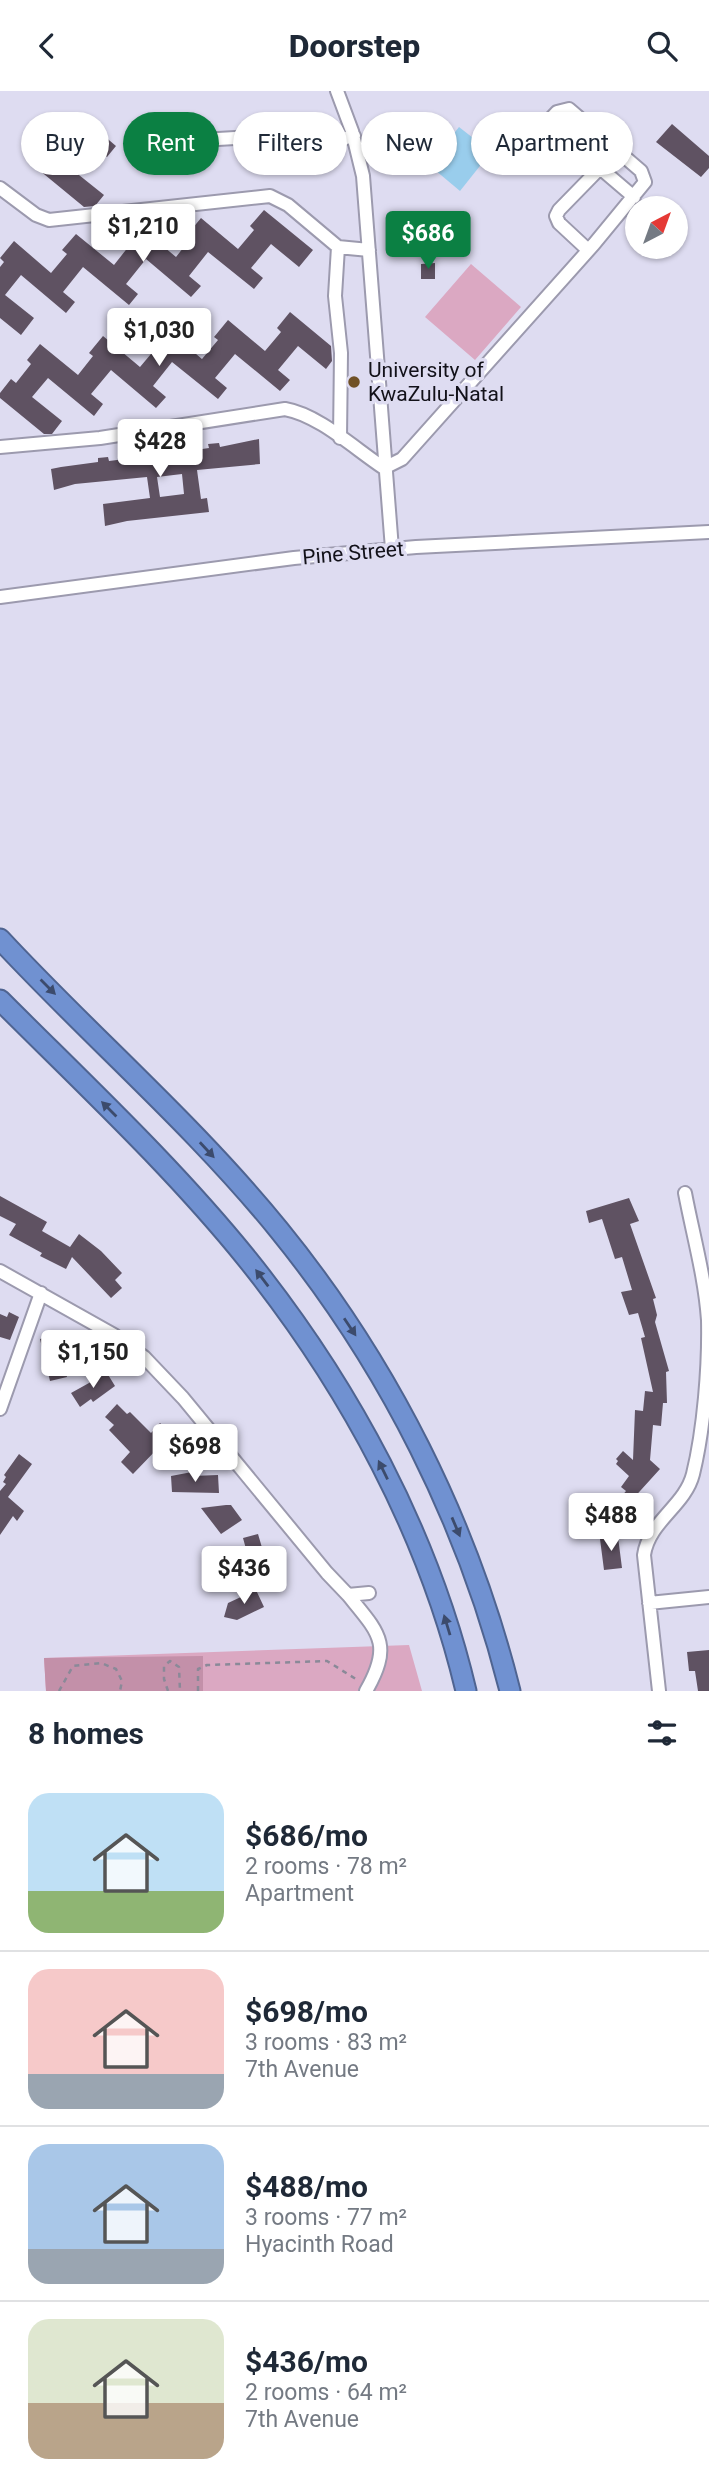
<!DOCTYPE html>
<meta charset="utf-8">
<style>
body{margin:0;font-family:Roboto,sans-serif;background:#f6f6f7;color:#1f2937;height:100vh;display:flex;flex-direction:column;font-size:26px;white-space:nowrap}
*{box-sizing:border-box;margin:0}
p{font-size:23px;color:#747a83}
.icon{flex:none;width:38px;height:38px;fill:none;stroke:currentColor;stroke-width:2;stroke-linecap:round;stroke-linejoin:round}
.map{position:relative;height:1600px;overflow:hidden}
.drawer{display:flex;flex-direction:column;background:#fff;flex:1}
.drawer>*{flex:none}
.guide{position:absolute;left:21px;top:21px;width:668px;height:63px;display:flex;gap:14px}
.needle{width:46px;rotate:41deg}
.controls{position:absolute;left:625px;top:105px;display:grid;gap:14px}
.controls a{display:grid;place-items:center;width:63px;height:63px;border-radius:50%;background:#fff;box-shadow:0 2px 5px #0004;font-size:35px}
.price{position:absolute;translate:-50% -60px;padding:0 16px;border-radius:7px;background:#fff;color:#222;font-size:23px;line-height:46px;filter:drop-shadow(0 2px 4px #0008)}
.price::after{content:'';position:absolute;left:50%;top:42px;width:21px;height:16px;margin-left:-10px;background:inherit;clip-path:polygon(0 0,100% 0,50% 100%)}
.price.current{background:#0b8043;color:#fff}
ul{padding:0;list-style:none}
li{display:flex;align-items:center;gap:21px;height:175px;padding:0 28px}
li+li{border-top:2px solid #e0e1e3}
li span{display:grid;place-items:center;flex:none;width:196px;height:140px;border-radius:21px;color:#555}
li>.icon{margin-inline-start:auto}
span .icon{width:84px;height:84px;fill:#fffc;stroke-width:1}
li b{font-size:30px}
h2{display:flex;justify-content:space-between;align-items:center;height:84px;padding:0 28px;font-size:30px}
.chip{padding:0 24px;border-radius:32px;background:#fff;box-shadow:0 2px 5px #0004;font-size:24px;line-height:63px}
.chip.current{background:#0b8043;color:#fff}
header{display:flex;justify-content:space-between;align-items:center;height:91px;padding:0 28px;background:#fff;font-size:32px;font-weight:800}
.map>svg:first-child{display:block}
.green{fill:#dba8c2}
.forest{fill:#c390a9}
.water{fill:#99cdec}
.building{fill:#5f5262;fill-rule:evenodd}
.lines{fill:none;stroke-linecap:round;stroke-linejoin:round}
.minor-casing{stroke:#9c9aae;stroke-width:16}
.highway-casing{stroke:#4f6491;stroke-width:23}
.path{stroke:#8a8998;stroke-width:2.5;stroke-dasharray:5 5;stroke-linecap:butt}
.minor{stroke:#fff;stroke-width:12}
.highway{stroke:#7091d1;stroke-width:19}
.oneway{fill:#3c4b6c}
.poi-dot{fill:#705126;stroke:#dedcf1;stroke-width:2.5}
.labels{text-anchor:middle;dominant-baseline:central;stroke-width:7;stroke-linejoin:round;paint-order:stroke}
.poi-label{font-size:21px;fill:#121119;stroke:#dedcf1;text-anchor:start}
.street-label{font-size:21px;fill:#121119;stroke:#dedcf1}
</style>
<header><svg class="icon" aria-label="back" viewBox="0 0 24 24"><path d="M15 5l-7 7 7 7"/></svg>Doorstep<svg class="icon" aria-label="search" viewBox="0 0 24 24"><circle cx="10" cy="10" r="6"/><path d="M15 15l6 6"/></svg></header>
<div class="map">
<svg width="709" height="1600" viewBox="0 0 709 1600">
<rect width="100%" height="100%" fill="#dedcf1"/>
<path class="green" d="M471 173 521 216 475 269 425 226Z
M409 1554 422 1600H46L44 1567Z"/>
<path class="forest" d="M203 1565V1600H46L44 1567Z"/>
<path class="water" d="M459 36 491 61 460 100 429 74Z"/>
<path class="building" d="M83 27 116 55 107 66 95 55 74 80 104 104 95 115 84 116 39 79 53 62 58 66 74 47 69 43Z
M672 33 709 65V77L701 86 656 51Z
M264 119 313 159 299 176 271 153 251 177 263 187 254 198 208 161 189 185 201 195 191 206 146 168 126 193 138 203 129 214 83 176 63 201 75 211 66 222 21 184 5 204 34 227 21 244 0 227V176L4 171 0 167 14 150 51 182 67 163 62 159 76 143 114 174 129 155 125 151 139 135 176 166 191 147 187 144 201 127 238 158 254 139 250 135Z
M455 120 467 130 455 144 443 134Z
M435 172V188H421V173Z
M290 221 331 255 332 270 326 278 298 255 278 279 290 289 280 300 235 263 215 287 227 297 218 308 172 271 153 295 166 306 156 317 111 279 91 303 103 313 94 325 48 287 32 306 62 330 52 343H44L0 307V302L11 288 16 292 31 273 27 269 40 253 78 284 93 265 89 262 103 245 140 276 156 257 152 254 165 237 202 268 218 249 214 246 228 229 265 260 281 241 277 237Z
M259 348 260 373 197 379 201 408 207 407 209 421 127 430 105 435 103 413 150 407 147 386 75 393 54 399 51 378 61 376 98 371V367L108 366 109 370 133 367V364L148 362 149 366 209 357 208 353 219 352 220 356ZM182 383 184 403 160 406 157 386Z
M0 1105 47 1131 42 1140 70 1156 79 1143 101 1160 122 1182 115 1189 122 1197 111 1207 72 1166 66 1178 40 1165 42 1162 9 1144 16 1133 0 1125Z
M629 1107 639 1130 630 1133 656 1207 653 1208 657 1224 655 1231 669 1280 666 1281 667 1312H663L661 1335 653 1334 650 1369 660 1378 621 1421 614 1414 626 1400 621 1396 629 1385 616 1373 618 1370 616 1368 623 1360 633 1369 635 1319 643 1320 645 1300 653 1301 641 1247 645 1246 638 1222 629 1224 621 1201 632 1199 622 1166 615 1168 602 1128 589 1132 586 1120Z
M9 1221 19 1226 10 1249 0 1246V1223L7 1226Z
M58 1243 67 1286 50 1290 40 1248Z
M107 1282 115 1295 93 1311 91 1308 80 1316 71 1302Z
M117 1313 127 1323 130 1321 151 1342 160 1332 183 1354 172 1366 160 1355 133 1383 121 1371 130 1361 109 1339 114 1334 105 1326Z
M19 1363 32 1373 8 1406 24 1420 17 1430 13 1425 0 1444V1400L6 1393 3 1391 6 1386 4 1384Z
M192 1381V1385L218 1384 219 1402 172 1401 171 1385Z
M226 1414H231L242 1429 221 1443 201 1417Z
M258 1443 263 1460 274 1457 278 1470 265 1474 267 1480 245 1486 241 1471 243 1470 240 1460 246 1458 243 1447Z
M618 1446 622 1477 604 1479 600 1448Z
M256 1499 264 1516 237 1529 224 1526 228 1512Z
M709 1559V1600H698L695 1580H689L687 1561Z"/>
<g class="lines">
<g class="minor-casing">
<path id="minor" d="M337 0 352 40 363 85 392 458
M218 48 252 46 319 54 354 45
M0 97 36 124 49 129 270 105 288 114 338 156 369 159
M338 156 335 205 341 262 340 347
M588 159 559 132 556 125 559 119 600 77 634 106
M0 356 100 347 285 318C319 324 355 358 384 377L402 368 594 153 645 91 641 80 569 18 557 21 528 52
M0 506 294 467 416 456 709 441
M0 1180 114 1244 144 1266 183 1307 327 1482 348 1504 369 1502
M0 1318 41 1202
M348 1504C379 1542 393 1553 366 1600
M649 1512 709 1506
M659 1600 644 1464C649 1430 685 1415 693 1383 704 1338 709 1275 708 1229 705 1186 693 1144 685 1102"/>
</g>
<g class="highway-casing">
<path id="highway" d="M0 848C91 946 194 1034 279 1139 388 1273 468 1432 510 1600
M0 909C85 994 173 1076 248 1169 349 1295 429 1443 466 1600"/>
</g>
<path class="path" d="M59 1600 73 1575 101 1572 116 1578 122 1590 120 1600
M168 1600 164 1588V1575L170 1570 179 1576 180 1600
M198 1600V1578L207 1574 327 1570 359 1590"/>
<use href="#minor" class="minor"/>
<use href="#highway" class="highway"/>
</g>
<defs><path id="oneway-solid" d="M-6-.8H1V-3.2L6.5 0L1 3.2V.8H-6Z" transform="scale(1.75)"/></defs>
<g class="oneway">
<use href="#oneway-solid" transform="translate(48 896) rotate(45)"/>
<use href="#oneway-solid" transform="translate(109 1018) rotate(-135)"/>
<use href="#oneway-solid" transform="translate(207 1059) rotate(47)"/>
<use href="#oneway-solid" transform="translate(262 1187) rotate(-127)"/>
<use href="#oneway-solid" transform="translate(350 1236) rotate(56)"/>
<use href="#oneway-solid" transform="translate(383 1379) rotate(-116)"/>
<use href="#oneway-solid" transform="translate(456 1436) rotate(67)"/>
<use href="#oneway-solid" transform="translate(447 1534) rotate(-107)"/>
</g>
<circle class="poi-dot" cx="354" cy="291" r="7"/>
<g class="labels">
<g class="poi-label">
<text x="368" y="279">University of<tspan x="368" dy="24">KwaZulu-Natal</tspan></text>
</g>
<g class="street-label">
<text transform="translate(353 462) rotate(-5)">Pine Street</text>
</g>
</g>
</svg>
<div class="controls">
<a><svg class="needle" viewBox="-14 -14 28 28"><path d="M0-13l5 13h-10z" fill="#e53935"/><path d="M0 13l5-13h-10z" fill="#747a83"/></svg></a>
</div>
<b class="price" style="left:143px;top:173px">$1,210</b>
<b class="price current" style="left:428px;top:180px">$686</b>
<b class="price" style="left:159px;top:277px">$1,030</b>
<b class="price" style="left:160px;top:388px">$428</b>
<b class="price" style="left:93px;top:1299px">$1,150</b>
<b class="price" style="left:195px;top:1393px">$698</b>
<b class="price" style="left:611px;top:1462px">$488</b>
<b class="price" style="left:244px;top:1515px">$436</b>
<div class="guide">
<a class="chip">Buy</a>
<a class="chip current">Rent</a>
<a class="chip">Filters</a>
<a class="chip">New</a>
<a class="chip">Apartment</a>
</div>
</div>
<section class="drawer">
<h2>8 homes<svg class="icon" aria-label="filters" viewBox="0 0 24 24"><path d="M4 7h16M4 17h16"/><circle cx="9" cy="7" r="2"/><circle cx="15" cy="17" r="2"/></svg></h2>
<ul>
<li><span style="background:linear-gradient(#bfe0f5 70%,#8fb573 0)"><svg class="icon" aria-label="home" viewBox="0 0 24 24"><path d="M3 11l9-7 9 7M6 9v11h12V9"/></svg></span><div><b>$686/mo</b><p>2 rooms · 78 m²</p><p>Apartment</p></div></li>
<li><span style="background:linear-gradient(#f6c9c9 75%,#9aa5b1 0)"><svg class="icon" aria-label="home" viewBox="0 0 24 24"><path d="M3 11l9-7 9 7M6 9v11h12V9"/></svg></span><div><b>$698/mo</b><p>3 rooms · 83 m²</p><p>7th Avenue</p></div></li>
<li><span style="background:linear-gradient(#a9c7e8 75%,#9aa5b1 0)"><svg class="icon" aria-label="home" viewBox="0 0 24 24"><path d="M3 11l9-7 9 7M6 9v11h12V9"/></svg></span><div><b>$488/mo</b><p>3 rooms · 77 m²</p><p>Hyacinth Road</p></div></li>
<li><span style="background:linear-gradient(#dfe7d0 60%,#b9a48a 0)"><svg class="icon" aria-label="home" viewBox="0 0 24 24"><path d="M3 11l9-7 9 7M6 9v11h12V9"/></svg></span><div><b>$436/mo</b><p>2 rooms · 64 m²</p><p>7th Avenue</p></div></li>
</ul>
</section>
